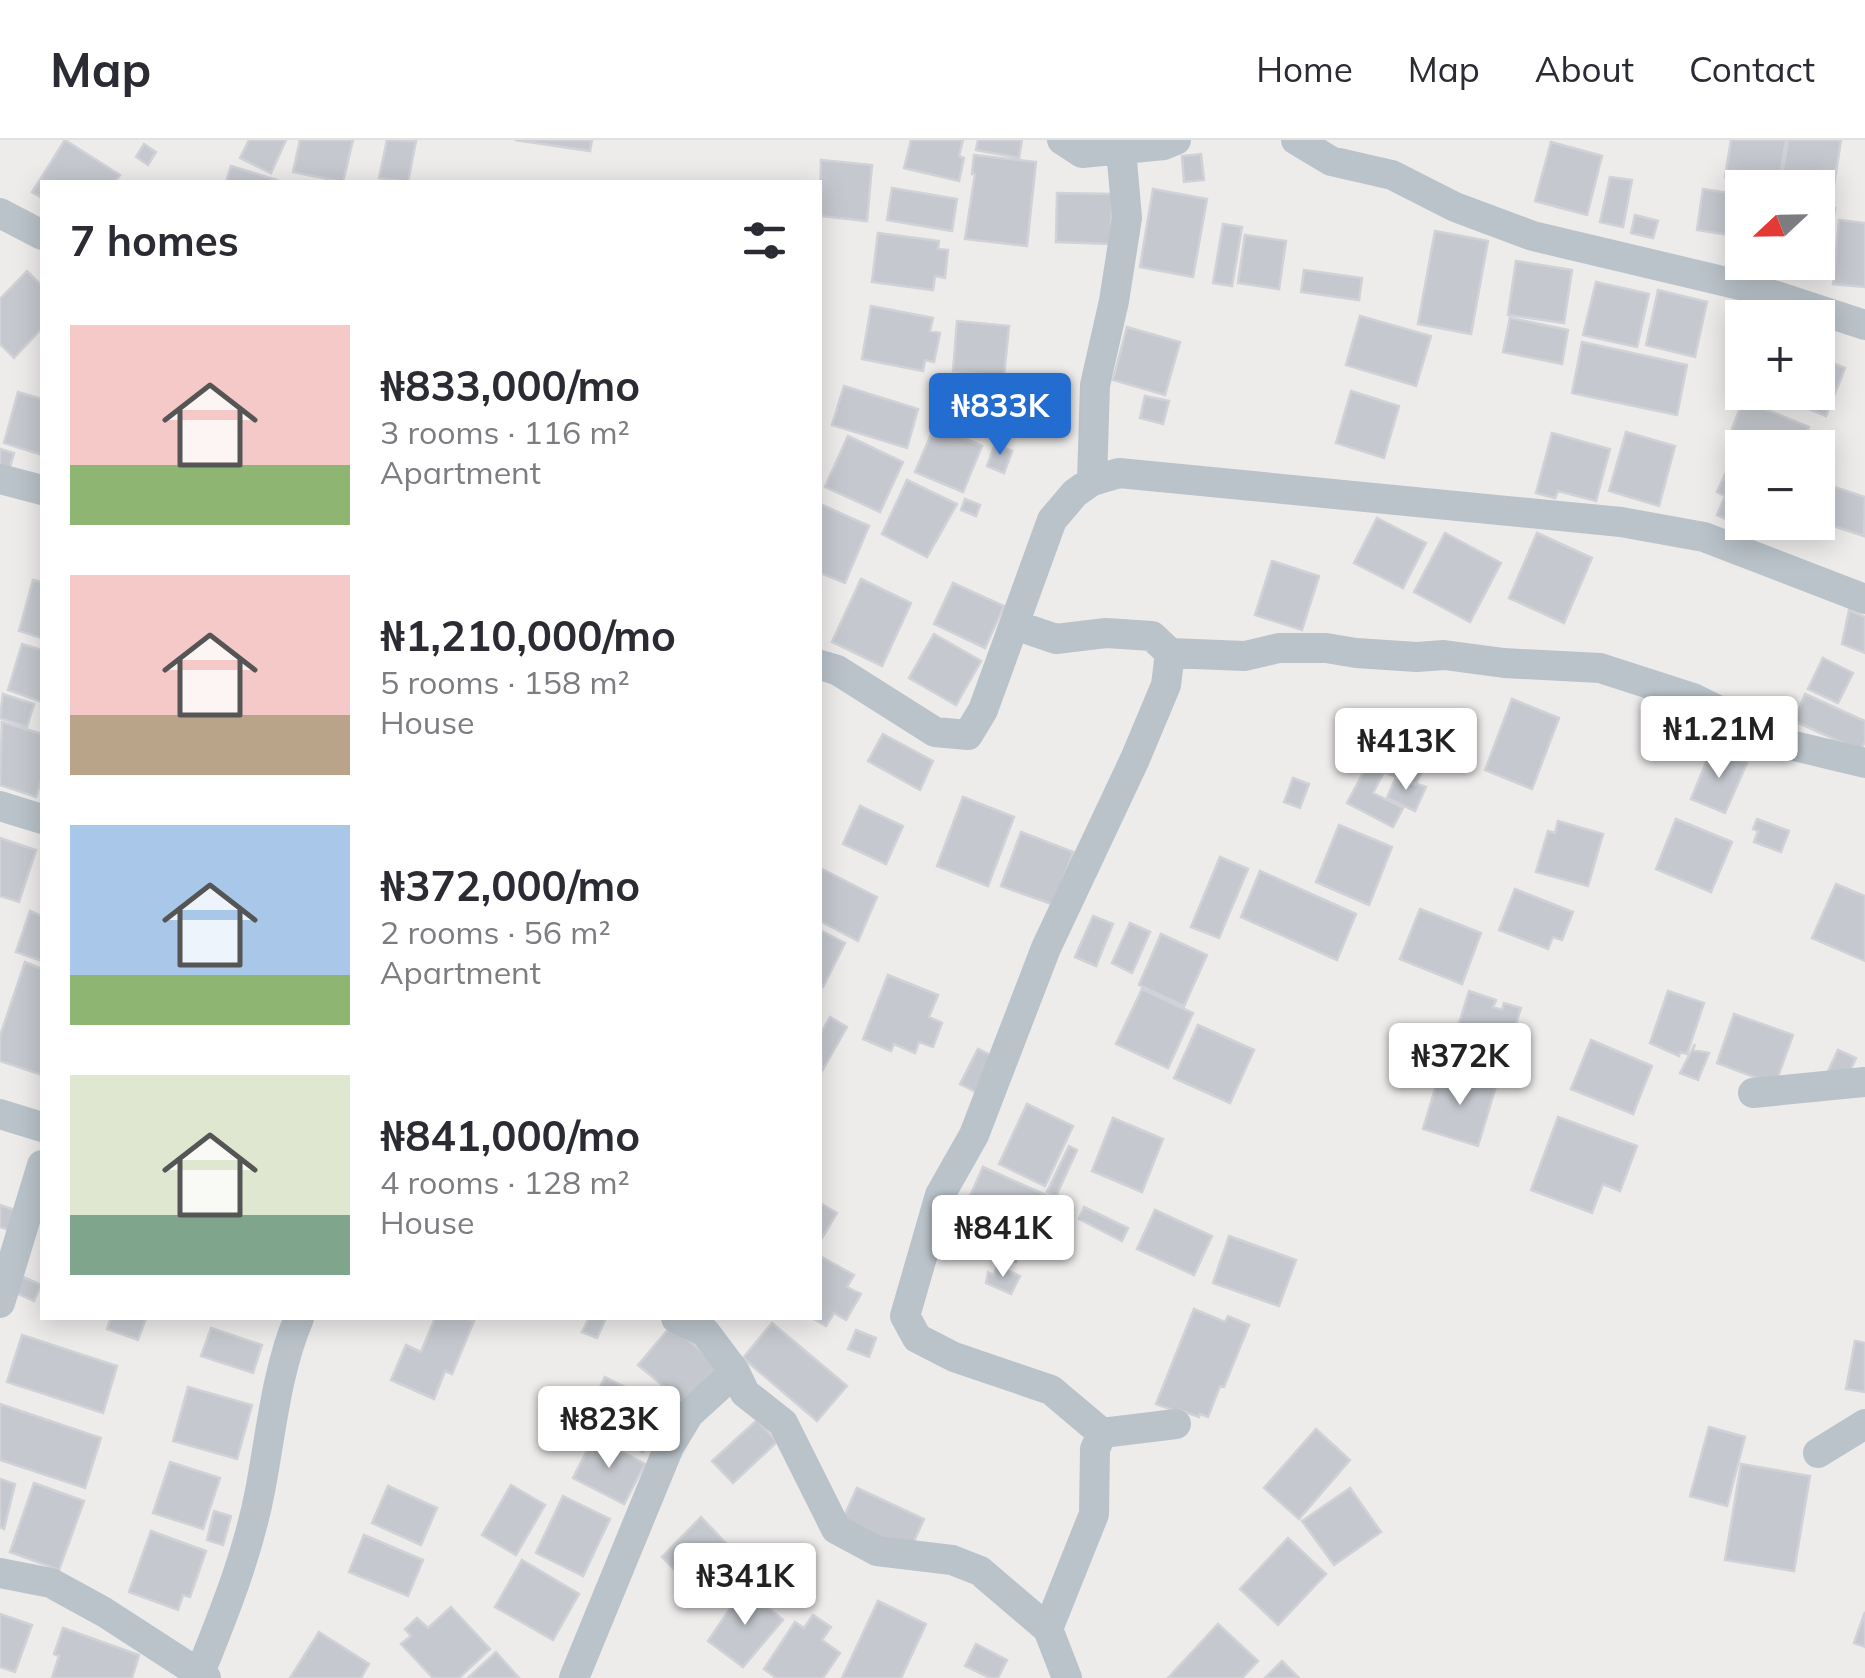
<!DOCTYPE html>
<meta charset="utf-8">
<style>
body{margin:0;font-family:Mulish,sans-serif;background:#f2f2f3;color:#2b2b33;height:100vh;display:flex;flex-direction:column;font-size:38px;white-space:nowrap}
*{box-sizing:border-box;margin:0}
p{font-size:32px;color:#7c7c81}
.icon{flex:none;width:55px;height:55px;fill:none;stroke:currentColor;stroke-width:2;stroke-linecap:round;stroke-linejoin:round}
.map{position:relative;flex:1;overflow:hidden}
.details{position:absolute;left:40px;top:40px;width:782px;height:1140px;display:flex;flex-direction:column;background:#fff;border-radius:0px;box-shadow:0 5px 25px #0003}
.details>*{flex:none}
.needle{width:65px;rotate:248deg}
.tools{position:absolute;left:1725px;top:30px;display:grid;gap:20px}
.tools a{display:grid;place-items:center;width:110px;height:110px;border-radius:0px;background:#fff;box-shadow:0 5px 25px #0003;font-size:50px}
.price{position:absolute;translate:-50% -85px;padding:0 22px;border-radius:10px;background:#fff;color:#222;font-size:32px;line-height:65px;filter:drop-shadow(0 2px 5px #0008)}
.price::after{content:'';position:absolute;left:50%;top:60px;width:30px;height:22px;margin-left:-15px;background:inherit;clip-path:polygon(0 0,100% 0,50% 100%)}
.price.on{background:#236dd1;color:#fff}
ul{padding:0;list-style:none}
li{display:flex;align-items:center;gap:30px;height:250px;padding:0 30px}
li span{display:grid;place-items:center;flex:none;width:280px;height:200px;border-radius:0px;color:#555}
li>.icon{margin-inline-start:auto}
span .icon{width:120px;height:120px;fill:#fffc;stroke-width:1}
li b{font-size:42px}
h2{display:flex;justify-content:space-between;align-items:center;height:120px;padding:0 30px;font-size:42px}
header{display:flex;align-items:center;gap:60px;box-sizing:border-box;height:140px;padding:0 50px;background:#fff;border-bottom:2px solid #e1e1e2}
header strong{font-size:48px}
nav{display:flex;gap:55px;margin-inline-start:auto;font-size:35px}
.map>svg:first-child{display:block}
.building{fill:#c5c8ce;stroke:#d0d2d7;stroke-width:2.5}
.lines{fill:none;stroke-linecap:round;stroke-linejoin:round}
.minor{stroke:#bac3ca;stroke-width:30}
</style>
<header>
<strong>Map</strong>
<nav><a>Home</a><a>Map</a><a>About</a><a>Contact</a></nav>
</header>
<div class="map">
<svg width="1865" height="1538" viewBox="0 0 1865 1538">
<rect width="100%" height="100%" fill="#eeebeb"/>
<path class="building" d="M65 0 120 35 115 42H42V58L32 52Z
M249 0H286L271 33 240 18Z
M300 0H353L343 42 293 32Z
M387 0 416 1 408 42 379 38Z
M515 0H592L590 11Z
M911 0H963L959 16 964 18 959 41 904 28Z
M978 0H1022L1019 18 976 10Z
M1731 0H1786L1778 47 1725 37Z
M1788 0H1841L1832 58 1818 56V48H1780Z
M1551 2 1602 16 1587 75 1535 61Z
M144 4 156 12 148 25 136 17Z
M1201 14 1204 40 1184 42 1182 16Z
M974 15 1036 22 1027 106 965 99 975 34H972Z
M821 20 872 25 867 81 820 76Z
M231 26 277 40 276 42H226Z
M1610 37 1632 40 1623 87 1600 82Z
M892 48 957 59 952 91 887 80Z
M1153 49 1207 59 1193 137 1140 127Z
M1703 49 1742 55V97L1697 90Z
M1057 53 1112 54 1111 104 1056 102Z
M1818 65 1835 68 1824 134 1765 123 1818 122Z
M1635 75 1658 81 1653 98 1631 93Z
M1839 80 1865 83V147L1833 144Z
M1223 84 1242 87 1232 146 1213 143Z
M1435 91 1488 101 1471 194 1418 184Z
M878 93 939 101 938 109 948 110 945 138 935 136 933 150 872 142Z
M1245 95 1286 101 1279 149 1238 143Z
M1516 121 1572 130 1564 183 1508 175Z
M1304 130 1362 138 1359 160 1301 152Z
M27 131 42 146V188L14 218 0 204V159Z
M1596 142 1649 154 1637 207 1583 195Z
M1658 150 1707 162 1695 217 1646 205Z
M871 166 933 178 930 191 940 193 934 222 925 220 923 231 862 219Z
M1360 176 1431 196 1416 246 1346 225Z
M1510 178 1568 190 1562 224 1503 212Z
M957 181 1009 186 1004 236 953 231Z
M1127 187 1180 202 1165 255 1113 240Z
M1582 202 1687 225 1677 275 1572 253Z
M1818 217 1845 228 1826 276 1768 252H1818Z
M1741 241 1742 252H1754L1749 262 1734 256Z
M844 246 918 269 907 308 832 285Z
M1351 251 1399 266 1384 318 1336 303Z
M18 252 42 259V315L4 303Z
M1145 256 1169 261 1163 284 1140 278Z
M1743 260 1809 287 1801 308H1742L1727 302Z
M935 285 982 306 963 352 915 332Z
M1626 292 1675 306 1659 366 1609 351Z
M1552 293 1610 309 1596 361 1558 351 1555 358 1536 353Z
M848 296 903 322 880 372 825 347Z
M995 304 1012 311 1004 333 987 326Z
M0 309 14 313 9 331 0 330Z
M1737 328 1742 330V382H1771L1765 396 1717 375 1725 356 1717 352 1727 330 1735 333Z
M907 340 957 364 927 417 882 394Z
M1822 343 1865 357 1864 396 1818 381V356Z
M965 359 980 365 976 376 961 370Z
M820 364 869 386 845 443 820 433Z
M1377 378 1426 403 1403 448 1354 423Z
M1445 393 1501 423 1470 482 1414 452Z
M1537 393 1592 418 1564 483 1509 458Z
M1272 421 1319 436 1302 490 1255 475Z
M861 439 911 463 882 526 832 502Z
M33 440 42 442V498L19 491Z
M953 443 1004 466 985 508 934 484Z
M1849 470 1865 477V513L1842 504Z
M934 494 981 521 956 565 909 538Z
M22 504 42 510V562L8 550Z
M1823 518 1853 533 1838 563 1808 549Z
M3 554 34 564 27 587 0 578Z
M1805 554 1865 581V601L1861 611 1794 581Z
M1512 559 1559 578 1532 649 1485 630Z
M2 582 42 594V638L36 657 0 645Z
M883 594 933 621 920 650 868 621Z
M1367 597 1424 627 1415 645 1384 632 1373 653 1403 668 1393 687 1347 663 1369 622 1358 616Z
M1712 608 1747 623 1725 673 1691 659Z
M1396 637 1426 647 1415 671 1387 658Z
M1293 638 1309 644 1300 668 1284 662Z
M963 657 1014 677 988 746 937 726Z
M860 666 903 686 886 724 843 704Z
M1676 679 1732 702 1711 752 1656 729Z
M1757 679 1789 691 1781 712 1754 702 1758 691 1753 689Z
M1558 681 1603 694 1588 746 1536 732 1548 691 1555 693Z
M1339 685 1392 707 1369 765 1316 742Z
M1021 692 1073 712 1054 765 1001 746Z
M0 698 36 710 19 762 0 756Z
M1220 717 1248 729 1219 798 1191 787Z
M820 728 877 757 858 801 820 781Z
M1260 731 1356 774 1337 820 1241 777Z
M1836 744 1865 756V821L1812 798Z
M1515 749 1573 772 1562 800 1553 797 1548 809 1499 790Z
M1420 769 1481 793 1462 844 1400 819Z
M30 771 42 776V821L16 812Z
M1093 776 1113 784 1096 826 1075 817Z
M1130 783 1150 792 1132 833 1112 823Z
M820 790 845 803 823 847 820 845Z
M1161 794 1207 815 1184 866 1139 845Z
M25 822 42 829V935L0 921V896Z
M888 835 938 855 929 877 942 883 933 907 919 902 915 913 894 904 891 911 863 899Z
M1142 849 1193 873 1168 928 1116 904Z
M1469 851 1496 860 1493 867 1502 870 1504 863 1521 868 1500 933 1449 916Z
M1668 851 1704 863 1687 914 1680 912 1679 916 1650 903Z
M1734 874 1793 895 1775 945 1717 923Z
M830 877 847 887 822 931 820 895Z
M1198 885 1254 910 1230 963 1174 938Z
M1591 900 1652 926 1633 974 1571 949Z
M1695 904 1693 910 1709 913 1698 940 1680 933Z
M978 909 995 917 978 953 960 944Z
M1838 910 1856 918 1840 951 1823 942Z
M1441 929 1496 946 1478 1006 1423 989Z
M1027 964 1073 986 1045 1046 999 1024Z
M1558 977 1637 1006 1620 1051 1603 1044 1592 1073 1531 1050Z
M1113 978 1163 999 1142 1052 1092 1031Z
M1069 1006 1077 1010 1056 1056 1047 1052Z
M983 1027 1055 1059 1044 1082 986 1056 980 1069 967 1063Z
M820 1063 837 1073 822 1098 820 1097Z
M0 1065 15 1070 9 1090 0 1087Z
M1084 1067 1128 1088 1122 1101 1079 1079Z
M976 1069 1028 1091 1016 1122 963 1101Z
M1155 1070 1212 1096 1194 1135 1137 1109Z
M1229 1096 1296 1120 1279 1166 1213 1143Z
M820 1116 854 1135 847 1147 861 1154 846 1180 834 1173 826 1186 812 1178H820Z
M997 1126 1020 1136 1011 1154 986 1143 988 1132 994 1135Z
M19 1135 41 1145 34 1161 12 1151Z
M1194 1169 1225 1182 1228 1176 1249 1185 1224 1247 1220 1246 1208 1277 1200 1274 1199 1277 1179 1270 1178 1272 1156 1264Z
M111 1178H146L138 1200 107 1189Z
M435 1178H465L474 1181 452 1234 445 1231 434 1259 391 1240 406 1205 421 1212Z
M589 1178H606L597 1198 582 1192Z
M772 1183 847 1246 817 1281 743 1218Z
M671 1186 722 1228 689 1267 638 1225Z
M211 1188 262 1205 253 1233 201 1216Z
M856 1190 876 1198 869 1217 848 1209Z
M22 1195 117 1226 103 1273 7 1242Z
M1855 1201 1865 1203V1252L1846 1249Z
M605 1237 665 1267 643 1312 583 1281Z
M188 1247 252 1265 237 1319 173 1301Z
M0 1264 101 1298 85 1348 0 1320Z
M757 1280 777 1302 733 1343 712 1321Z
M1709 1287 1745 1297 1727 1366 1690 1356Z
M1316 1289 1350 1320 1299 1379 1264 1348Z
M594 1297 645 1324 624 1364 573 1338Z
M170 1322 220 1338 203 1389 153 1373Z
M1741 1324 1810 1336 1794 1431 1725 1420Z
M0 1339 15 1344 4 1389 0 1387Z
M34 1343 84 1361 59 1430 10 1412Z
M511 1345 545 1365 516 1415 482 1395Z
M388 1346 437 1368 421 1405 372 1383Z
M857 1348 924 1379 909 1412 842 1381Z
M1350 1348 1381 1392 1334 1425 1302 1381Z
M563 1356 610 1379 583 1436 536 1413Z
M214 1371 231 1376 223 1405 207 1400Z
M701 1377 738 1416 699 1455 662 1417Z
M151 1391 206 1411 190 1457 183 1455 178 1470 129 1452Z
M364 1395 423 1420 408 1456 349 1432Z
M1288 1398 1326 1434 1278 1485 1240 1449Z
M522 1420 579 1454 553 1500 495 1467Z
M744 1448 783 1480 743 1527 708 1501Z
M878 1461 926 1484 901 1538H842Z
M451 1467 490 1509 459 1538H433L401 1504 411 1496 405 1489 417 1478 428 1488Z
M1865 1472V1507L1854 1503Z
M0 1474 32 1485 15 1532 0 1527Z
M813 1475 831 1487 822 1500 840 1513 823 1538H776L764 1529 795 1482 804 1488Z
M1218 1484 1258 1521 1242 1538H1168Z
M63 1488 139 1515 132 1538H52L59 1516 54 1514Z
M319 1492 369 1524 361 1538H290Z
M976 1504 1007 1520 998 1538H990L965 1526Z
M496 1512 519 1538H468Z
M1282 1521 1299 1538H1265Z"/>
<g class="lines">
<path class="minor" d="M1062 0 1082 13 1164 5 1176 0
M1296 0 1331 21 1392 35 1455 67 1533 96 1752 148 1865 185
M0 73 42 95
M0 339 42 350
M1092 341 1095 245 1114 161 1127 78 1121 9 1115 0
M1015 485 1056 499 1106 493 1152 496 1170 513 1245 516 1279 508H1326L1356 513 1417 517 1444 515 1504 523 1600 528 1693 558 1786 604 1865 623
M820 525 837 530 935 592 968 595 983 570 1052 380 1075 353 1092 341 1119 333 1621 382 1704 397 1865 459
M0 666 42 679
M1753 953 1865 942
M0 974 42 987
M0 1163 42 1025
M676 1178 705 1192 735 1232 745 1253 783 1283 836 1389 877 1411 952 1420 980 1431 1048 1489 1094 1374 1095 1309 1102 1293 1051 1250 954 1217 917 1198 905 1176 940 1055 974 995 1046 808 1135 619 1166 545 1170 513
M1102 1293 1176 1284
M1818 1313 1865 1284
M0 1433 51 1443 104 1472 206 1538
M1048 1489 1067 1538
M199 1535C223 1476 248 1414 260 1351 271 1294 276 1232 299 1178
M574 1538 669 1307 689 1274 735 1232"/>
</g>
</svg>
<div class="tools">
<a><svg class="needle" viewBox="-14 -14 28 28"><path d="M0-13l5 13h-10z" fill="#e53935"/><path d="M0 13l5-13h-10z" fill="#7c7c81"/></svg></a>
<a>+</a>
<a>−</a>
</div>
<b class="price on" style="left:1000px;top:318px">₦833K</b>
<b class="price" style="left:1719px;top:641px">₦1.21M</b>
<b class="price" style="left:1406px;top:653px">₦413K</b>
<b class="price" style="left:1460px;top:968px">₦372K</b>
<b class="price" style="left:1003px;top:1140px">₦841K</b>
<b class="price" style="left:609px;top:1331px">₦823K</b>
<b class="price" style="left:745px;top:1488px">₦341K</b>
<section class="details">
<h2>7 homes<svg class="icon" aria-label="filters" viewBox="0 0 24 24"><path d="M4 7h16M4 17h16"/><circle cx="9" cy="7" r="2"/><circle cx="15" cy="17" r="2"/></svg></h2>
<ul>
<li><span style="background:linear-gradient(#f6c9c9 70%,#8fb573 0)"><svg class="icon" aria-label="home" viewBox="0 0 24 24"><path d="M3 11l9-7 9 7M6 9v11h12V9"/></svg></span><div><b>₦833,000/mo</b><p>3 rooms · 116 m²</p><p>Apartment</p></div></li>
<li><span style="background:linear-gradient(#f6c9c9 70%,#b9a48a 0)"><svg class="icon" aria-label="home" viewBox="0 0 24 24"><path d="M3 11l9-7 9 7M6 9v11h12V9"/></svg></span><div><b>₦1,210,000/mo</b><p>5 rooms · 158 m²</p><p>House</p></div></li>
<li><span style="background:linear-gradient(#a9c7e8 75%,#8fb573 0)"><svg class="icon" aria-label="home" viewBox="0 0 24 24"><path d="M3 11l9-7 9 7M6 9v11h12V9"/></svg></span><div><b>₦372,000/mo</b><p>2 rooms · 56 m²</p><p>Apartment</p></div></li>
<li><span style="background:linear-gradient(#dfe7d0 70%,#7fa58c 0)"><svg class="icon" aria-label="home" viewBox="0 0 24 24"><path d="M3 11l9-7 9 7M6 9v11h12V9"/></svg></span><div><b>₦841,000/mo</b><p>4 rooms · 128 m²</p><p>House</p></div></li>
</ul>
</section>
</div>
